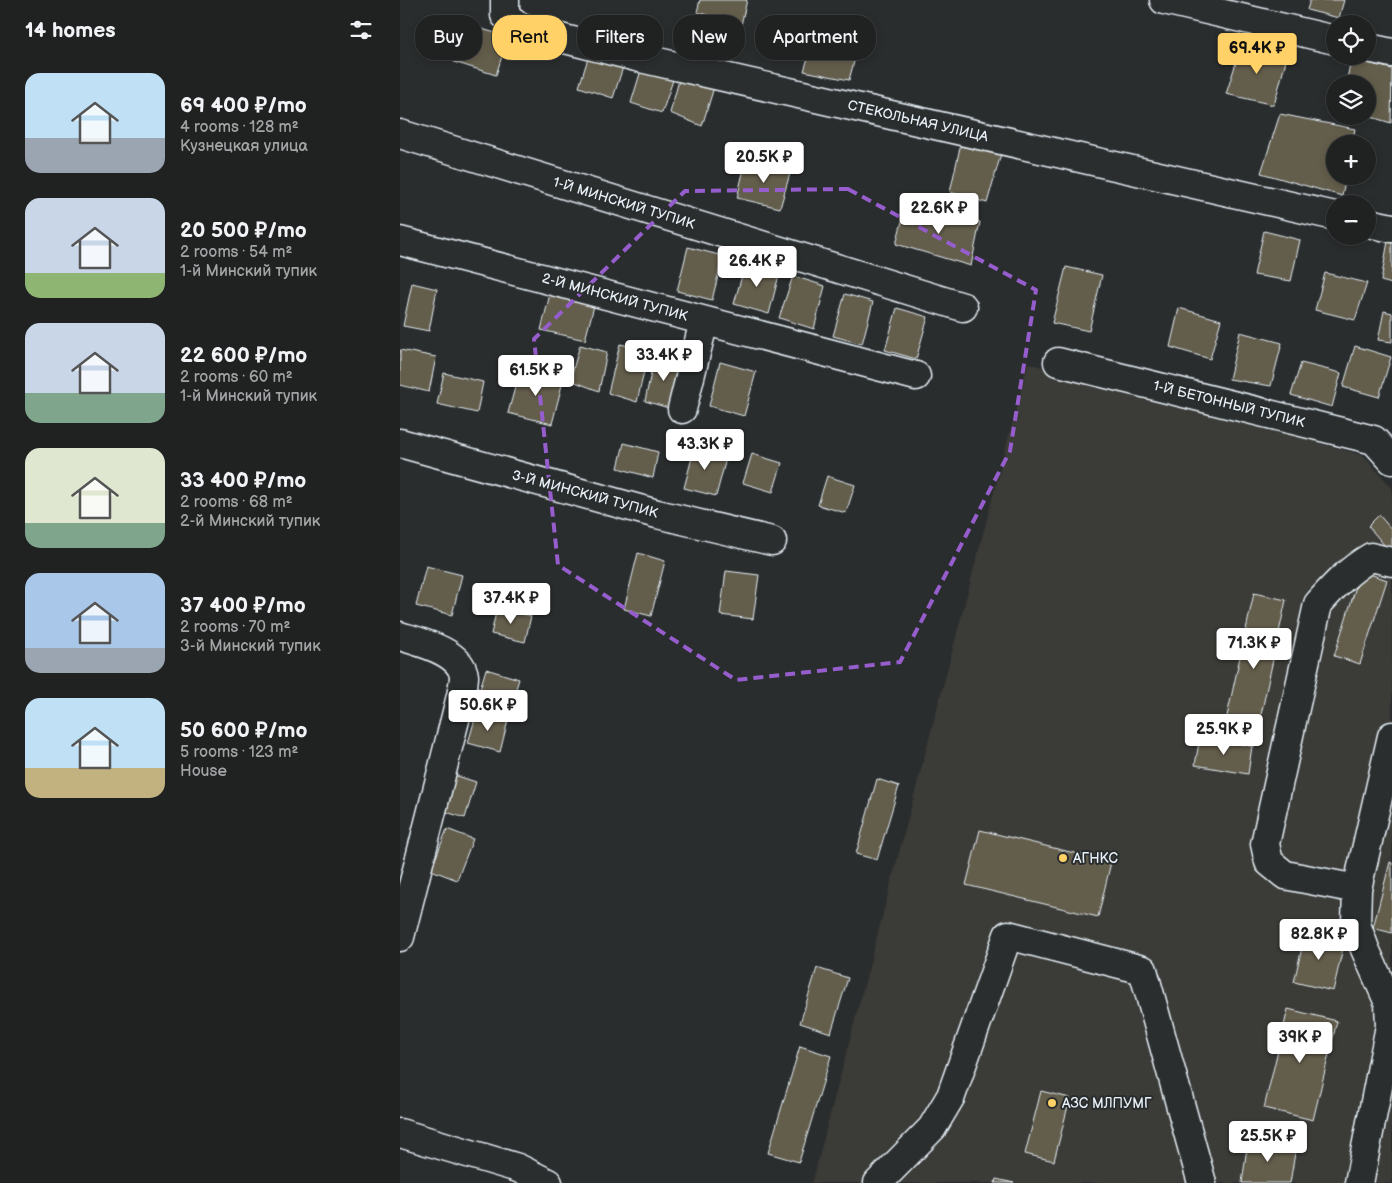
<!DOCTYPE html>
<meta charset="utf-8">
<style>
body{margin:0;font-family:"Balsamiq Sans",sans-serif;background:#2d2f2f;color:#f1f3f6;height:100vh;display:flex;flex-direction:column;font-size:19px;white-space:nowrap}
*{box-sizing:border-box;margin:0}
p{font-size:16px;color:#a2a4a5}
.icon{flex:none;width:28px;height:28px;fill:none;stroke:currentColor;stroke-width:2;stroke-linecap:round;stroke-linejoin:round}
.map{position:relative;flex:1;overflow:hidden}
.panel{display:flex;flex-direction:column;background:#202222;width:400px}
.panel>*{flex:none}
.top-card{position:absolute;left:15px;top:15px;width:475px;height:45px;display:flex;gap:10px}
.buttons{position:absolute;left:926px;top:15px;display:grid;gap:10px}
.buttons a{display:grid;place-items:center;width:50px;height:50px;border-radius:50%;background:#202222;box-shadow:0 2px 8px #0003,0 0 0 1px #3d3f40;font-size:25px}
.price{position:absolute;translate:-50% -42px;padding:0 11px;border-radius:5px;background:#fff;color:#222;font-size:16px;line-height:32px;filter:drop-shadow(0 1px 2px #0008)}
.price::after{content:'';position:absolute;left:50%;top:30px;width:15px;height:11px;margin-left:-8px;background:inherit;clip-path:polygon(0 0,100% 0,50% 100%)}
.price.on{background:#ffd166;color:#111}
ul{padding:0;list-style:none}
li{display:flex;align-items:center;gap:15px;height:125px;padding:0 25px}
li span{display:grid;place-items:center;flex:none;width:140px;height:100px;border-radius:15px;color:#555}
li>.icon{margin-inline-start:auto}
span .icon{width:60px;height:60px;fill:#fffc;stroke-width:1}
li b{font-size:21px}
h2{display:flex;justify-content:space-between;align-items:center;height:60px;padding:0 25px;font-size:21px}
.tag{padding:0 18px;border-radius:20px;background:#202222;box-shadow:0 2px 8px #0003,0 0 0 1px #3d3f40;font-size:18px;line-height:45px}
.tag.on{background:#ffd166;color:#111}
main{display:flex;flex:1;min-height:0}
.map>svg:first-child{display:block}
.built{fill:#3b3b37}
.building{fill:#635d4c;stroke:#e8f1f8}
.lines{fill:none;stroke-linecap:round;stroke-linejoin:round}
.minor-casing{stroke:#e8f1f8;stroke-width:31}
.minor{stroke:#2a2d2e;stroke-width:28}
.marked{fill:none;stroke:#965dcd;stroke-width:4;stroke-dasharray:10 6;stroke-linejoin:round}
.poi-dot{fill:#ffd166;stroke:#2a2d2e;stroke-width:2}
.labels{text-anchor:middle;dominant-baseline:central;stroke-width:4;stroke-linejoin:round;paint-order:stroke}
.street-label{font-size:14px;fill:#e8f1f8;stroke:#2a2d2e}
.poi-label{font-size:14px;fill:#e8f1f8;stroke:#2a2d2e;text-anchor:start}
</style>
<main>
<section class="panel">
<h2>14 homes<svg class="icon" aria-label="filters" viewBox="0 0 24 24"><path d="M4 7h16M4 17h16"/><circle cx="9" cy="7" r="2"/><circle cx="15" cy="17" r="2"/></svg></h2>
<ul>
<li><span style="background:linear-gradient(#bfe0f5 65%,#9aa5b1 0)"><svg class="icon" aria-label="home" viewBox="0 0 24 24"><path d="M3 11l9-7 9 7M6 9v11h12V9"/></svg></span><div><b>69 400 ₽/mo</b><p>4 rooms · 128 m²</p><p>Кузнецкая улица</p></div></li>
<li><span style="background:linear-gradient(#c9d6e8 75%,#8fb573 0)"><svg class="icon" aria-label="home" viewBox="0 0 24 24"><path d="M3 11l9-7 9 7M6 9v11h12V9"/></svg></span><div><b>20 500 ₽/mo</b><p>2 rooms · 54 m²</p><p>1-й Минский тупик</p></div></li>
<li><span style="background:linear-gradient(#c9d6e8 70%,#7fa58c 0)"><svg class="icon" aria-label="home" viewBox="0 0 24 24"><path d="M3 11l9-7 9 7M6 9v11h12V9"/></svg></span><div><b>22 600 ₽/mo</b><p>2 rooms · 60 m²</p><p>1-й Минский тупик</p></div></li>
<li><span style="background:linear-gradient(#dfe7d0 75%,#7fa58c 0)"><svg class="icon" aria-label="home" viewBox="0 0 24 24"><path d="M3 11l9-7 9 7M6 9v11h12V9"/></svg></span><div><b>33 400 ₽/mo</b><p>2 rooms · 68 m²</p><p>2-й Минский тупик</p></div></li>
<li><span style="background:linear-gradient(#a9c7e8 75%,#9aa5b1 0)"><svg class="icon" aria-label="home" viewBox="0 0 24 24"><path d="M3 11l9-7 9 7M6 9v11h12V9"/></svg></span><div><b>37 400 ₽/mo</b><p>2 rooms · 70 m²</p><p>3-й Минский тупик</p></div></li>
<li><span style="background:linear-gradient(#bfe0f5 70%,#c2b280 0)"><svg class="icon" aria-label="home" viewBox="0 0 24 24"><path d="M3 11l9-7 9 7M6 9v11h12V9"/></svg></span><div><b>50 600 ₽/mo</b><p>5 rooms · 123 m²</p><p>House</p></div></li>
</ul>
</section>
<div class="map">
<svg width="992" height="1183" viewBox="0 0 992 1183">
<rect width="100%" height="100%" fill="#2a2d2e"/>
<filter id="ink" filterUnits="userSpaceOnUse"><feTurbulence type="fractalNoise" baseFrequency=".02" numOctaves="2"/><feDisplacementMap in="SourceGraphic" scale="10" xChannelSelector="R" yChannelSelector="G"/><feConvolveMatrix kernelMatrix="1 2 1 2 8 2 1 2 1" color-interpolation-filters="sRGB"/></filter>
<g filter="url(#ink)">
<path class="built" d="M628 363 963 455 992 488V1183H412Z"/>
<path class="building" d="M300 0H347L341 25 297 12Z
M910 0H944L939 18 907 10Z
M66 24 108 37 96 75 54 62Z
M418 25 461 36 449 80 404 71Z
M842 44 887 57 874 105 826 94Z
M190 52 224 64 213 98 179 87Z
M951 59 992 69 991 123 968 116V84H946Z
M242 67 274 77 262 113 231 103Z
M281 73 315 84 302 126 270 113Z
M880 114 955 129 952 144H935V176H946L942 196 861 173Z
M561 143 601 154 587 203 550 192Z
M346 160 391 170 380 208 337 198Z
M506 206 580 222 571 266 496 244Z
M864 231 900 240 891 281 854 275Z
M989 235 992 236V284L981 281Z
M288 247 323 256 312 300 277 291Z
M346 261 380 271 369 314 334 304Z
M666 267 702 275 689 331 652 323Z
M925 273 967 283 955 320 915 310Z
M393 276 425 286 414 329 379 318Z
M12 283 37 289 29 331 3 326Z
M150 294 195 302 185 340 141 330Z
M445 294 473 302 462 344 433 336Z
M497 308 528 317 516 359 485 350Z
M779 308 821 320 810 359 770 347Z
M984 311 992 313V342L978 340Z
M840 332 882 343 871 386 829 379Z
M220 344 249 350 237 402 208 393Z
M180 345 207 352 199 391 170 380Z
M955 346 991 357 979 397 943 387Z
M0 350 36 357 29 392 0 385Z
M255 354 283 363 272 409 245 401Z
M320 362 356 372 344 416 309 406Z
M901 363 941 373 932 407 891 395Z
M120 369 163 381 152 424 108 413Z
M44 373 83 382 77 413 37 404Z
M224 443 258 452 253 478 218 468Z
M295 446 327 455 316 496 284 488Z
M352 454 382 463 373 492 343 483Z
M427 476 455 485 446 513 418 505Z
M979 515 992 530V554L968 526Z
M238 553 265 561 251 616 224 609Z
M26 566 62 575 52 615 16 606Z
M326 571 359 575 353 619 320 615Z
M961 571 987 580 960 664 934 656Z
M854 593 886 600 854 747 822 739Z
M97 608 131 616 125 642 91 634Z
M86 669 119 679 112 702 79 692Z
M77 712 108 720 100 752 68 743Z
M800 737 852 746 848 774 795 765Z
M51 774 76 782 65 818 40 810Z
M477 779 499 786 477 860 456 854Z
M47 829 73 839 57 880 31 870Z
M580 830 711 862 698 917 566 885Z
M990 862 992 863V933L973 928Z
M906 930 945 939 933 991 894 982Z
M417 968 448 978 431 1033 400 1023Z
M888 1009 937 1021 913 1120 864 1108Z
M400 1046 431 1056 399 1162 368 1153Z
M641 1091 670 1098 654 1161 625 1154Z
M848 1140 896 1147 890 1183H842Z
M596 1179 614 1183H595Z"/>
<g class="lines">
<g class="minor-casing">
<path id="minor" d="M105 0V15L121 28 236 57 935 216
M764 0 935 40
M968 48 992 53
M0 134 563 307
M968 223 992 228
M0 241 516 376
M658 362 974 440 992 460
M282 409 304 321
M0 443 257 514 372 541
M0 636C19 642 61 651 64 676 64 682 62 690 61 696L0 937
M957 889 885 875 869 862 865 844 918 604C935 585 949 570 971 557L992 562
M0 1133 118 1168 148 1183
M478 1183 532 1128 551 1096 608 935 743 970 802 1183
M959 1183 990 1026 989 1003 965 949 956 924 957 889 992 736"/>
</g>
<use href="#minor" class="minor"/>
</g>
</g>
<path class="marked" d="M448 189 636 290 610 451 500 662 336 680 158 565 134 339 285 191Z"/>
<g class="poi-dot">
<circle cx="663" cy="858" r="5"/>
<circle cx="652" cy="1103" r="5"/>
</g>
<g class="labels">
<g class="street-label">
<text transform="translate(518 121) rotate(13)">СТЕКОЛЬНАЯ УЛИЦА</text>
<text transform="translate(224 203) rotate(17)">1-Й МИНСКИЙ ТУПИК</text>
<text transform="translate(215 297) rotate(15)">2-Й МИНСКИЙ ТУПИК</text>
<text transform="translate(829 404) rotate(14)">1-Й БЕТОННЫЙ ТУПИК</text>
<text transform="translate(185 494) rotate(15)">3-Й МИНСКИЙ ТУПИК</text>
</g>
<g class="poi-label">
<text x="673" y="858">АГНКС</text>
<text x="662" y="1103">АЗС МЛПУМГ</text>
</g>
</g>
</svg>
<div class="buttons">
<a><svg class="icon" aria-label="locate" viewBox="0 0 24 24"><circle cx="12" cy="12" r="6"/><path d="M12 2v4M12 18v4M2 12h4M18 12h4"/></svg></a>
<a><svg class="icon" aria-label="layers" viewBox="0 0 24 24"><path d="M12 4l9 5-9 5-9-5zM3 14l9 5 9-5"/></svg></a>
<a>+</a>
<a>−</a>
</div>
<b class="price on" style="left:857px;top:75px">69.4K ₽</b>
<b class="price" style="left:364px;top:184px">20.5K ₽</b>
<b class="price" style="left:539px;top:235px">22.6K ₽</b>
<b class="price" style="left:357px;top:288px">26.4K ₽</b>
<b class="price" style="left:264px;top:382px">33.4K ₽</b>
<b class="price" style="left:136px;top:397px">61.5K ₽</b>
<b class="price" style="left:305px;top:471px">43.3K ₽</b>
<b class="price" style="left:111px;top:625px">37.4K ₽</b>
<b class="price" style="left:854px;top:670px">71.3K ₽</b>
<b class="price" style="left:88px;top:732px">50.6K ₽</b>
<b class="price" style="left:824px;top:756px">25.9K ₽</b>
<b class="price" style="left:919px;top:961px">82.8K ₽</b>
<b class="price" style="left:900px;top:1064px">39K ₽</b>
<b class="price" style="left:868px;top:1163px">25.5K ₽</b>
<div class="top-card">
<a class="tag">Buy</a>
<a class="tag on">Rent</a>
<a class="tag">Filters</a>
<a class="tag">New</a>
<a class="tag">Apartment</a>
</div>
</div>
</main>
